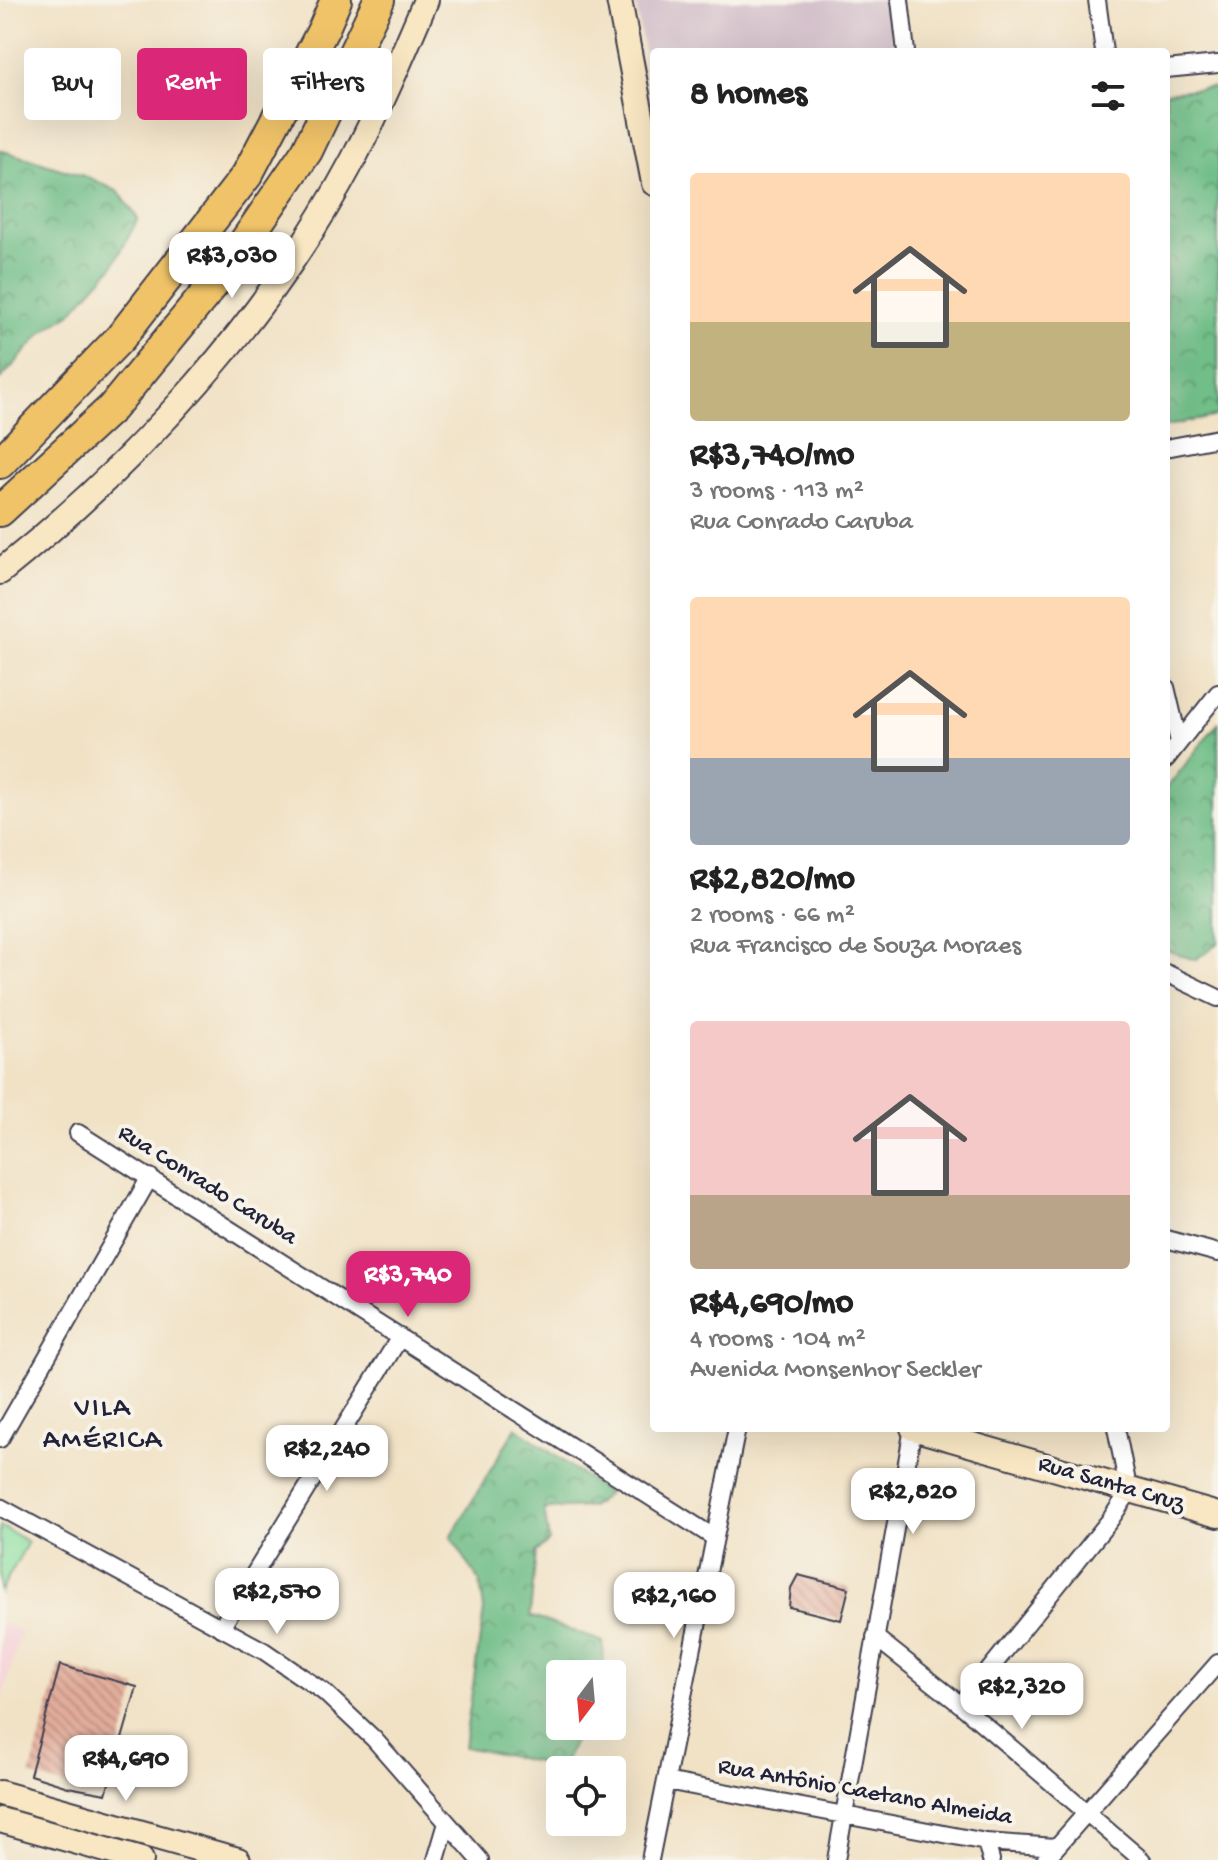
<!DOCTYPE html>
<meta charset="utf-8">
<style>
body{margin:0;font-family:"Gochi Hand",sans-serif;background:#f2f2f2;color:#222;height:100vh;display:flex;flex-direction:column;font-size:30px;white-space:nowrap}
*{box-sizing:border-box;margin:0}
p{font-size:26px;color:#767676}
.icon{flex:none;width:44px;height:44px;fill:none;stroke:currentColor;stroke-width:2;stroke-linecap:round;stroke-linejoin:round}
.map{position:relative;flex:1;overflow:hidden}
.panel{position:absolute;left:650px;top:48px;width:520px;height:1384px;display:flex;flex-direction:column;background:#fff;border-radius:8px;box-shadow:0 8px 32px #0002}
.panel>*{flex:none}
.guide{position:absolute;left:24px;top:48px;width:506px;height:72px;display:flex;gap:16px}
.needle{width:52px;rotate:196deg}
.fabs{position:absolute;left:546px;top:1660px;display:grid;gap:16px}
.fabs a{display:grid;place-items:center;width:80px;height:80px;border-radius:8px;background:#fff;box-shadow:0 8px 32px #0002;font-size:40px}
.price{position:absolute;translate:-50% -68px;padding:0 18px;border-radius:16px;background:#fff;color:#222;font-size:26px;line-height:52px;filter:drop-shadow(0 2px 4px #0008)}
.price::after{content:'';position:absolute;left:50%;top:48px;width:24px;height:18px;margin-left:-12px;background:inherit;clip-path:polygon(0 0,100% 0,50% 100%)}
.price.current{background:#db2777;color:#fff}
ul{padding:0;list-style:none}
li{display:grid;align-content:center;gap:16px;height:424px;padding:0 40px}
li span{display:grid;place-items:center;height:248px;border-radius:8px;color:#555}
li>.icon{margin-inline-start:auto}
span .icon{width:144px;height:144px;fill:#fffc;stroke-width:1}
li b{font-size:34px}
h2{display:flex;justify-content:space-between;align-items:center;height:96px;padding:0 40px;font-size:34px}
.chip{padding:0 28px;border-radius:8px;background:#fff;box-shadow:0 8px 32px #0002;font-size:28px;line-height:72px}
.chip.current{background:#db2777;color:#fff}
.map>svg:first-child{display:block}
.built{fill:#f6cfd7}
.industrial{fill:#d1bdc9}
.forest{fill:url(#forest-crowns);stroke:#4a7062;stroke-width:2}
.garden{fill:#8ce0a2;stroke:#57816e;stroke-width:2}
.building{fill:url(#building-back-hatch)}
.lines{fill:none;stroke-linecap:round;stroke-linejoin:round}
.street-casing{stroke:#413f50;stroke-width:20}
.secondary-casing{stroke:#413f50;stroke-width:28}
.highway-casing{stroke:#413f50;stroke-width:34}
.street{stroke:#fff;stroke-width:16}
.secondary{stroke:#f9e7c3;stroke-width:24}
.highway{stroke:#f0c369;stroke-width:30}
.labels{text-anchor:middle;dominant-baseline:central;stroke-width:8;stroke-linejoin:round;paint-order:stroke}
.street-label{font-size:24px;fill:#22223b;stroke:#f7f3e8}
.quarter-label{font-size:28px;letter-spacing:2px;fill:#22223b;stroke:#f7f3e8}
</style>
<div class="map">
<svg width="1218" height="1860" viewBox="0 0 1218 1860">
<defs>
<pattern id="forest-crowns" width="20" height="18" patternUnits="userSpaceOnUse" patternTransform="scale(2)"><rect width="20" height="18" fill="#71be88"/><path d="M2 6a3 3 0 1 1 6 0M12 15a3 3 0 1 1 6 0" fill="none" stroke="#5c9a70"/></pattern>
<pattern id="building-back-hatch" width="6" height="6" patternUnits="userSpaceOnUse" patternTransform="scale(2)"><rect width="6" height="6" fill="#e2ac9a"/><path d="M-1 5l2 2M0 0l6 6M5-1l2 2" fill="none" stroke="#b78c7f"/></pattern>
</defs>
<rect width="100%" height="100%" fill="#f7f3e8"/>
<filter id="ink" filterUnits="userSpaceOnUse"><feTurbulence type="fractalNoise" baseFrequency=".0125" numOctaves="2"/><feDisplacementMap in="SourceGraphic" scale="16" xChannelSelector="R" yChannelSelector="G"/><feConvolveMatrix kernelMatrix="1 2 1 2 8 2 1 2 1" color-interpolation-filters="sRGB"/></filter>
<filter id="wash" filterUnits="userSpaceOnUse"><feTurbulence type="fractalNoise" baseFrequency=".006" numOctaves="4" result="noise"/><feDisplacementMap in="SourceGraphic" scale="32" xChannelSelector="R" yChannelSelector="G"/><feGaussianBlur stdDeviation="1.8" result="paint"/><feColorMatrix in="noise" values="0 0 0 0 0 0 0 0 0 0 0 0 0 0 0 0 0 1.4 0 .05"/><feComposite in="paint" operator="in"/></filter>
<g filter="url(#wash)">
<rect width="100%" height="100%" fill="#f1e2c6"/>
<path class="built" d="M0 1621 21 1632 0 1706Z"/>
<path class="industrial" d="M635 0H887L894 52H654L653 102Z"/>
<path class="forest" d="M1218 87V416L1166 426V92Z
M0 150 90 178 119 192 138 219 113 266 71 313 43 332 0 380Z
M1218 723V943L1195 960 1166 950V789Z
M516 1427 608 1494 590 1507 544 1509 549 1541 536 1552 530 1616 603 1642 604 1674H560V1726H581L562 1767 464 1747 484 1610 480 1582 451 1537Z"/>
<path class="garden" d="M0 1526 28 1542 0 1592Z"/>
<g id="blocks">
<path class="building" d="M798 1575 849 1588 841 1620 789 1607 791 1588Z
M60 1665 137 1687 106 1794 68 1787 30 1775Z"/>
</g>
</g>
<g filter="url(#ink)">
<use href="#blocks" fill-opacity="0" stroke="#413f50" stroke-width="2"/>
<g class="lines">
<g class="street-casing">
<path id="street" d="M900 0 906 52
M1097 0 1104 52
M1166 69 1218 64
M1166 448 1218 438
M1166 687 1179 742
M1166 759 1218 693
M1166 973 1218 998
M78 1133 715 1538
M1166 1239 1218 1253
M0 1439 150 1177
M0 1507 264 1651 324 1692 374 1739 480 1860
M221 1628 400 1337
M875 1637 961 1705 1142 1860
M961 1705 1110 1520 1129 1492 1116 1428
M666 1781 986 1842 1056 1847
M986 1842 991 1860
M436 1860 447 1823
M650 1860 737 1428
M836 1860 913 1428
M1045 1860 1218 1663"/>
</g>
<g class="secondary-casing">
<path id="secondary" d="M619 0 654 183
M0 572C139 461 269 318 353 160 380 108 403 54 426 0
M913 1428 1218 1515
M0 1793 238 1860
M0 1820 141 1860"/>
</g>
<g class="highway-casing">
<path id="highway" d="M0 463 121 337 247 175 324 28 336 0
M0 511 112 408 226 269 307 151 379 0"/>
</g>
<use href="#street" class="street"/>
<use href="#secondary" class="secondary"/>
<use href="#highway" class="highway"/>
</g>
</g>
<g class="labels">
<g class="street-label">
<text transform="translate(207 1186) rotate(32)">Rua Conrado Caruba</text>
<text transform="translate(1111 1485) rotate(16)">Rua Santa Cruz</text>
<text transform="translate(865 1793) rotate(10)">Rua Antônio Caetano Almeida</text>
</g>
<g class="quarter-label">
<text x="103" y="1409">VILA<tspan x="103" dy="32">AMÉRICA</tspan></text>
</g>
</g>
</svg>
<div class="fabs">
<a><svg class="needle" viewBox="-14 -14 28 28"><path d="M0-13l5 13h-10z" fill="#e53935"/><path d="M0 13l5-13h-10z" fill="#767676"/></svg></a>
<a><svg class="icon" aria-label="locate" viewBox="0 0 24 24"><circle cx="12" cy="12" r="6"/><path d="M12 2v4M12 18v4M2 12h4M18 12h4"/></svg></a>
</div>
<b class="price" style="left:232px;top:300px">R$3,030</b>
<b class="price current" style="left:408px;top:1319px">R$3,740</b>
<b class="price" style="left:327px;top:1493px">R$2,240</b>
<b class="price" style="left:913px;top:1536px">R$2,820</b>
<b class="price" style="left:277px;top:1636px">R$2,570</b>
<b class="price" style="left:674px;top:1640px">R$2,160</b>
<b class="price" style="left:1022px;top:1731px">R$2,320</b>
<b class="price" style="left:126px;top:1803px">R$4,690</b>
<div class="guide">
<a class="chip">Buy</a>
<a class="chip current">Rent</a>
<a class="chip">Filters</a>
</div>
<section class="panel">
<h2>8 homes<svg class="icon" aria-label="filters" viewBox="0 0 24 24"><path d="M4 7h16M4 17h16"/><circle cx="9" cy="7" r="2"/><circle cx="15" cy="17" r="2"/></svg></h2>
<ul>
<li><span style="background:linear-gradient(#ffd9b3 60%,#c2b280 0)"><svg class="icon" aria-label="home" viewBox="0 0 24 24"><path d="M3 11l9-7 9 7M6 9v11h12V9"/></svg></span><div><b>R$3,740/mo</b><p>3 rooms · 113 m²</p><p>Rua Conrado Caruba</p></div></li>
<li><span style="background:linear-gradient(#ffd9b3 65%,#9aa5b1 0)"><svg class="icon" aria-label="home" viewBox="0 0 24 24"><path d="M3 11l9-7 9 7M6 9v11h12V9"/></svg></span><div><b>R$2,820/mo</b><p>2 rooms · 66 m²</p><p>Rua Francisco de Souza Moraes</p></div></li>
<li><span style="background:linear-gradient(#f6c9c9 70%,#b9a48a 0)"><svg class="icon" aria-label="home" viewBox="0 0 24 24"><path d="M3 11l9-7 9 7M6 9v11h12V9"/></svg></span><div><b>R$4,690/mo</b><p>4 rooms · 104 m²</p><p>Avenida Monsenhor Seckler</p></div></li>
</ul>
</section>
</div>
